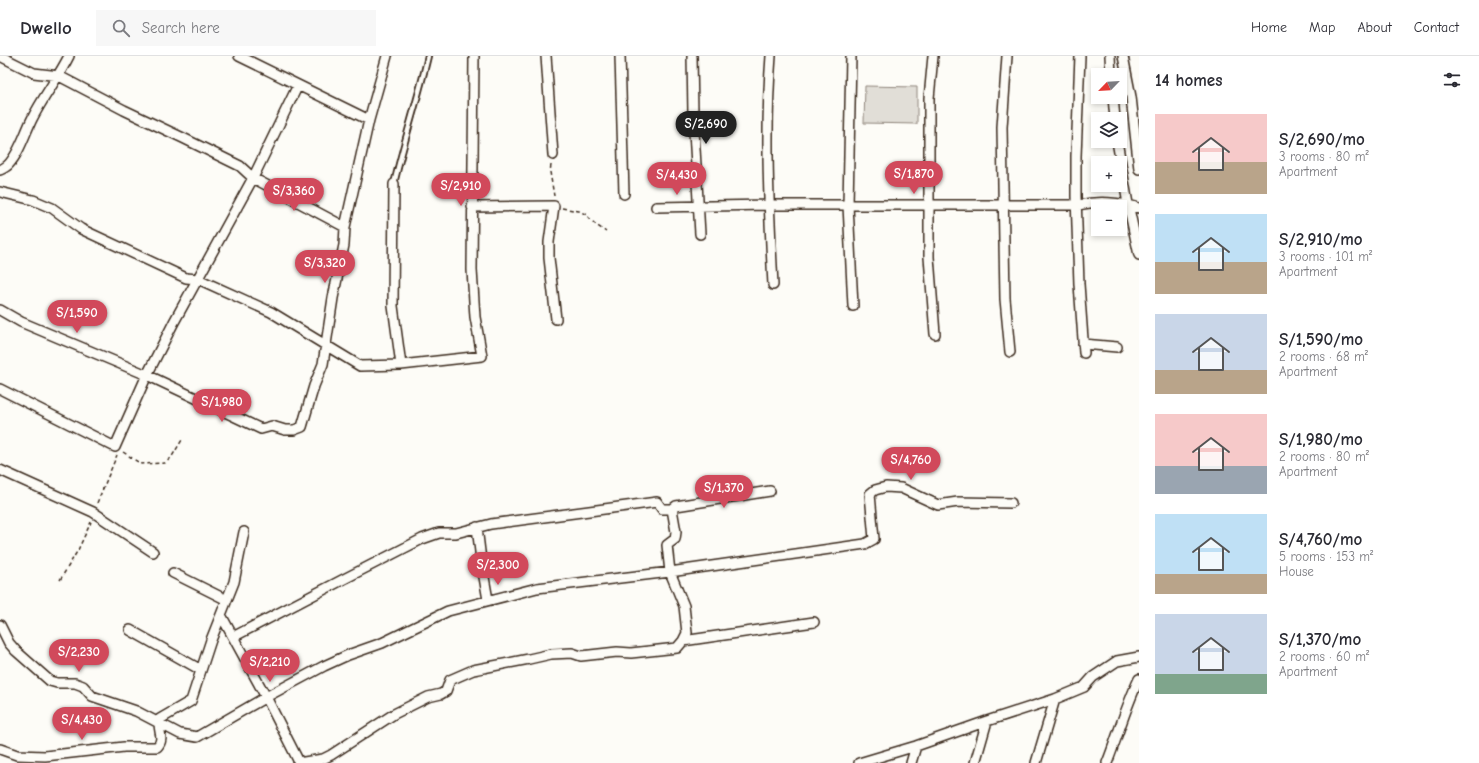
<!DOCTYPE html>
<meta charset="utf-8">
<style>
body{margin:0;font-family:"Comic Neue",sans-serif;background:#f7f7f7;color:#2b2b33;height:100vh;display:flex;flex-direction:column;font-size:15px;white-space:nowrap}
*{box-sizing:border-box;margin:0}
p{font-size:13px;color:#7c7c81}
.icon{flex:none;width:22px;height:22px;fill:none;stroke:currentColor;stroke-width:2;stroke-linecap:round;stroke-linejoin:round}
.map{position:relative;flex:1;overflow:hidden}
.panel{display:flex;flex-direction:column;background:#fff;width:340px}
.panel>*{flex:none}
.needle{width:26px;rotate:245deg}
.controls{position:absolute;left:1091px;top:12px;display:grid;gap:8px}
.controls a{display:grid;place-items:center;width:36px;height:36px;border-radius:0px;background:#fff;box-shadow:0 2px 6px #0003;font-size:20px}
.price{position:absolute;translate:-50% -34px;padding:0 9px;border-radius:14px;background:#d1495b;color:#fff;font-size:13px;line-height:26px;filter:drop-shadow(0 1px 2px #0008)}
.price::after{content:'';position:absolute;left:50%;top:24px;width:12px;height:9px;margin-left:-6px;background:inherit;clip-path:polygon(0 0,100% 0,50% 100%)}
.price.on{background:#222;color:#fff}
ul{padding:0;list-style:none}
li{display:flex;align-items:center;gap:12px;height:100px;padding:0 16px}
li span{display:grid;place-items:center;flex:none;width:112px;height:80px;border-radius:0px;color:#555}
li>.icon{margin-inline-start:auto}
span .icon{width:48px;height:48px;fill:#fffc;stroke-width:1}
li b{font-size:17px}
h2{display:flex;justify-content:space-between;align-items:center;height:48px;padding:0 16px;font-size:17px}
header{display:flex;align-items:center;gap:24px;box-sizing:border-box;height:56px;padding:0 20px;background:#fff;border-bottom:1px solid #e1e1e2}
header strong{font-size:19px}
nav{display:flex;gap:22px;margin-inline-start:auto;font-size:14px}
.search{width:280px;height:36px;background:#f7f7f7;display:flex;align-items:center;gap:10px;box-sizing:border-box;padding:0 14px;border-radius:0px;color:#7c7c81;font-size:15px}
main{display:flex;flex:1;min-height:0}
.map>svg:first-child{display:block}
.green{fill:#e1ded7;stroke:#8e847a}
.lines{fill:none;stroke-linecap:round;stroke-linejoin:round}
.lane-casing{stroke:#3b2a1e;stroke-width:8}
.street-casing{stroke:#3b2a1e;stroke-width:12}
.path{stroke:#3b2a1e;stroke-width:1.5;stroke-dasharray:4 3;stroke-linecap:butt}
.lane{stroke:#fdfcf7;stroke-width:4.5}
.street{stroke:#fdfcf7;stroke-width:9}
</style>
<header>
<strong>Dwello</strong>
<div class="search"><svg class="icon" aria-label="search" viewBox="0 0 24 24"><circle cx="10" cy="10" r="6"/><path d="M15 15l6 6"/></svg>Search here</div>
<nav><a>Home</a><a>Map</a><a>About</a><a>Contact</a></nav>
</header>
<main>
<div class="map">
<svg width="1139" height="707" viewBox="0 0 1139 707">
<rect width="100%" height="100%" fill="#fdfcf7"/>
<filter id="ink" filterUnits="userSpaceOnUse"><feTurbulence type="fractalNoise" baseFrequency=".025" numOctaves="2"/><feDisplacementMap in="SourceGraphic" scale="8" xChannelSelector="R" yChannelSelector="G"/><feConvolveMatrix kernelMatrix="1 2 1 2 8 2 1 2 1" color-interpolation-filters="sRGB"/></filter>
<g filter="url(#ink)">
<path class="green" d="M865 30 917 31V68L864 67Z"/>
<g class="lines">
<g class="lane-casing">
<path id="lane" d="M394 128C404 85 418 43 428 0"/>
</g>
<g class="street-casing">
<path id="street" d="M0 0 34 17 59 20 124 54 183 82 240 110 253 122 345 171
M239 0 369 64
M546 0 553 99
M620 0 624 138
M692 0 693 58 700 178
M771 0C765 76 769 153 773 229
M851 0 848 149 853 250
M933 0 929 42V201L935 278
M1007 0 1002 71 1005 243 1010 296
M1080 0 1076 100V140L1079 228 1084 297
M1110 0 1111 19
M1123 0 1131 41 1139 113
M1113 41 1115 63
M1117 85 1128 148 1139 199
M0 114C2 113 6 111 8 109 19 98 25 77 32 63 43 41 58 22 69 0
M394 128 393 250 401 309
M0 136 33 144 52 152 81 173 186 222 198 223 271 256 360 310 401 309 482 300 475 261 472 214 474 0
M472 151 554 150 549 186V202L556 263
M656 151 769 149H1078C1097 145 1120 146 1139 152
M0 254 21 266 147 319 261 373 272 370 285 374H294L302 371 314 330 323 308 333 242 344 189 345 171 369 64 387 0
M1083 288 1117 291
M0 333 115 391 147 319 174 266 253 122 298 29
M0 414 93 456 153 496
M672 453 676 476 675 483 667 489 670 516 684 550 687 577 683 585
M477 471 481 504 488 544
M173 517 227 544
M221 559 266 641 299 706
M0 569 9 587 16 595 50 625 57 627H75L83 630 92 640 136 655 180 678 197 681 266 641 324 610 348 599 382 587 448 555 537 532 670 516 865 488 874 483 870 438 875 434 886 431 901 432 938 449 958 446 1011 447
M130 574 201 614
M233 581 344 523 422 483 439 477H456L491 468 657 446 662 453H672L676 450 770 435
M0 693 17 699 45 700 124 691H157C166 682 156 673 160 663L191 645 211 584 234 526 244 476
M298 707 323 703 331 699 394 658 428 641 441 638 446 635 450 624 473 614 529 603 551 598 572 597 581 600 617 596 631 597 677 592 683 585 814 566
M859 707 916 690 987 665 1055 643 1084 631 1093 621 1117 605 1139 601
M911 707 916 690
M975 707 987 665
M1036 707 1055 643
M1107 707C1118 679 1126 650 1139 623"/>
</g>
<path class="path" d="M551 109 550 116 554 140
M562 152 579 155 585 158 595 168 606 176
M123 396 141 408 165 407 171 402 182 384
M97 447 117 399
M60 524 78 494 91 466"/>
<use href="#lane" class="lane"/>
<use href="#street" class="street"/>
</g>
</g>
</svg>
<div class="controls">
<a><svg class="needle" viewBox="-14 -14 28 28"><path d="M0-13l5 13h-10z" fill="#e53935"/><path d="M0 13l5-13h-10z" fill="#7c7c81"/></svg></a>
<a><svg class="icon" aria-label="layers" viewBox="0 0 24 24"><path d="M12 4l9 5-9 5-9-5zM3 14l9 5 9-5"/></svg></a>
<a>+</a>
<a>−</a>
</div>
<b class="price on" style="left:706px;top:89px">S/2,690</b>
<b class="price" style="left:914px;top:139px">S/1,870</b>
<b class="price" style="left:677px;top:140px">S/4,430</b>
<b class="price" style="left:461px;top:151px">S/2,910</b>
<b class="price" style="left:294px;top:156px">S/3,360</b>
<b class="price" style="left:325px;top:228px">S/3,320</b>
<b class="price" style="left:77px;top:278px">S/1,590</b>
<b class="price" style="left:222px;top:367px">S/1,980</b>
<b class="price" style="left:911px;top:425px">S/4,760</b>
<b class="price" style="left:724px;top:453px">S/1,370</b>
<b class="price" style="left:498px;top:530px">S/2,300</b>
<b class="price" style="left:79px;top:617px">S/2,230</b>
<b class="price" style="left:270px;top:627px">S/2,210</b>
<b class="price" style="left:82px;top:685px">S/4,430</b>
</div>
<section class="panel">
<h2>14 homes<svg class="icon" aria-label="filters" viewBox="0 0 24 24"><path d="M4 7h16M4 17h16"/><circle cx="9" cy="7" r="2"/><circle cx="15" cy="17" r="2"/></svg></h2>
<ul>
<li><span style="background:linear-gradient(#f6c9c9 60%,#b9a48a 0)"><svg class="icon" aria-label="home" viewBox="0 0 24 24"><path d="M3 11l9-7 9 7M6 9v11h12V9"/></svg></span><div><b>S/2,690/mo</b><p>3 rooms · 80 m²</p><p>Apartment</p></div></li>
<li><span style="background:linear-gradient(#bfe0f5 60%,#b9a48a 0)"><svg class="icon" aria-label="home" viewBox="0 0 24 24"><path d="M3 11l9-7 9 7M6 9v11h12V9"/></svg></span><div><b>S/2,910/mo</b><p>3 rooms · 101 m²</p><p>Apartment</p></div></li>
<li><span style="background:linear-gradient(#c9d6e8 70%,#b9a48a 0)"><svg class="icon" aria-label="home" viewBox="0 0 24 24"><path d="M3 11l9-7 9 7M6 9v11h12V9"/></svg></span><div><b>S/1,590/mo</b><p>2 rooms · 68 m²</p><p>Apartment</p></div></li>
<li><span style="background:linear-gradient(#f6c9c9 65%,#9aa5b1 0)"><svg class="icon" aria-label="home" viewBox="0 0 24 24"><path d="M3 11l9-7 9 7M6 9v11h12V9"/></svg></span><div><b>S/1,980/mo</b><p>2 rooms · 80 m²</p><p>Apartment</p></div></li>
<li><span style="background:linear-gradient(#bfe0f5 75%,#b9a48a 0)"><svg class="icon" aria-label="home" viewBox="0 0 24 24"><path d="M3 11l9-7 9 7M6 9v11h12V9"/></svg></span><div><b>S/4,760/mo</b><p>5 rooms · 153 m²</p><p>House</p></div></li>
<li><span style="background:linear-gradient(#c9d6e8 75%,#7fa58c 0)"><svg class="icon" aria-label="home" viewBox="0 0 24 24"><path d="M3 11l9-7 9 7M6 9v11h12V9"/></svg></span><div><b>S/1,370/mo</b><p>2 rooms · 60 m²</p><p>Apartment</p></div></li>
</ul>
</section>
</main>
